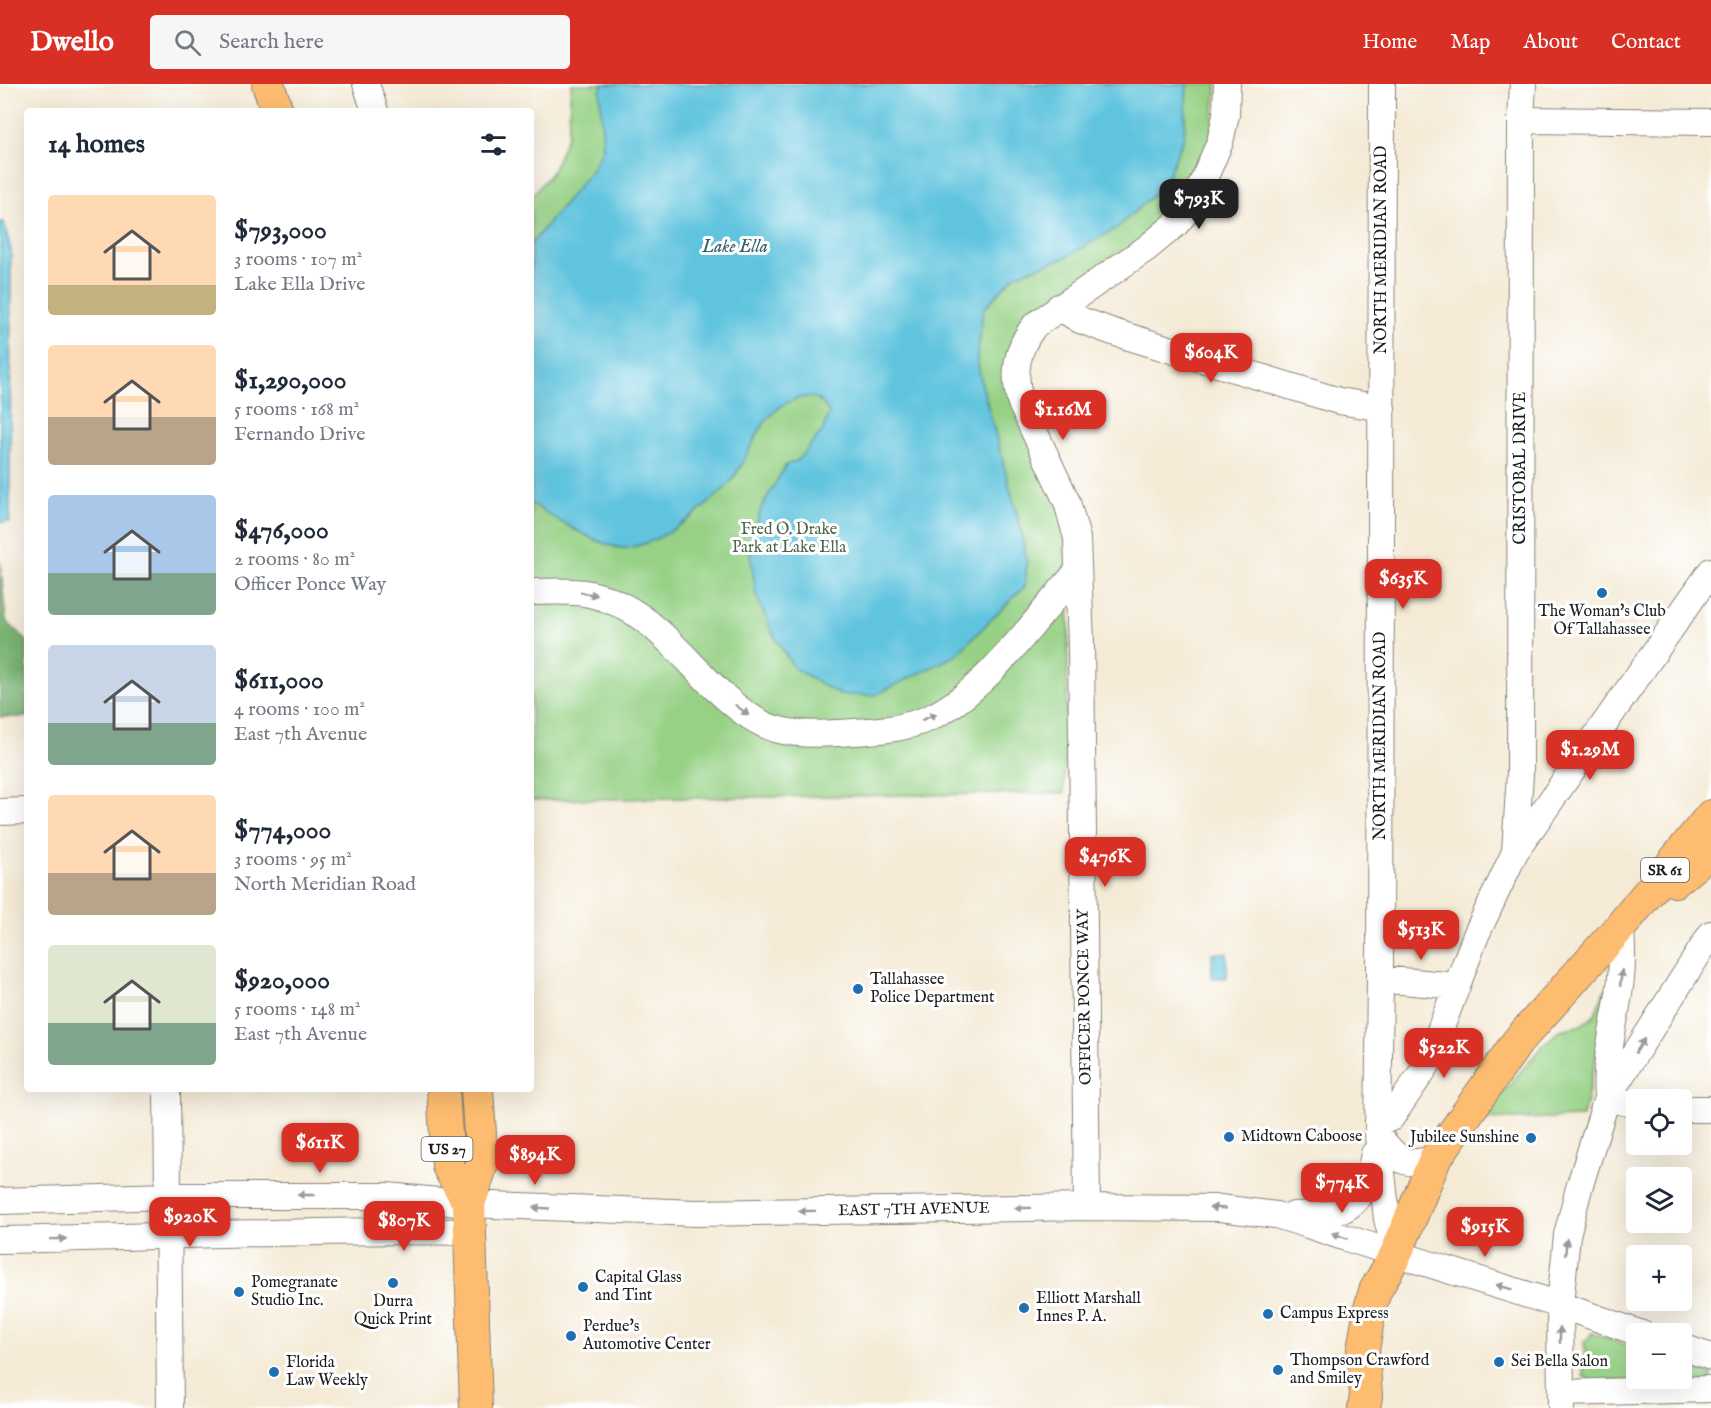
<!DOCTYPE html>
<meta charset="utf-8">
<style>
body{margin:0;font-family:"IM FELL English",serif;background:#f6f6f7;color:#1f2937;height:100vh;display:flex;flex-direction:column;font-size:22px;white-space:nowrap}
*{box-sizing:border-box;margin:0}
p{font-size:20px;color:#747a83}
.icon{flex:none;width:33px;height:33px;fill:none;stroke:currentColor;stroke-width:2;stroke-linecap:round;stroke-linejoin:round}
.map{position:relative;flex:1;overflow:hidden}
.side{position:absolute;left:24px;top:24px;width:510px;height:984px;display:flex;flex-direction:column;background:#fff;border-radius:6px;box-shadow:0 6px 24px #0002}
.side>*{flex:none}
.fabs{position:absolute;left:1626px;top:1005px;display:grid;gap:12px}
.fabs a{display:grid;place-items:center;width:66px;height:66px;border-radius:6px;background:#fff;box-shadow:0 6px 24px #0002;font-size:30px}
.price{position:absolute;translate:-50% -51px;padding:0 14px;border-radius:12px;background:#d93025;color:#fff;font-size:20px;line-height:39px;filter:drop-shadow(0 2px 3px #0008)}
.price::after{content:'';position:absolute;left:50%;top:36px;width:18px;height:14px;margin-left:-9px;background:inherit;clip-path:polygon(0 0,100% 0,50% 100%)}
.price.on{background:#222;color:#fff}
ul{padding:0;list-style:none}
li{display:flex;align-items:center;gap:18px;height:150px;padding:0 24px}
li span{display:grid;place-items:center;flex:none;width:168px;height:120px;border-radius:6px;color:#555}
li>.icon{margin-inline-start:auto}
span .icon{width:72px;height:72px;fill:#fffc;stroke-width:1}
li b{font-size:26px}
h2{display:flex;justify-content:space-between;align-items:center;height:72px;padding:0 24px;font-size:26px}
header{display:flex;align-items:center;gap:36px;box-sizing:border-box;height:84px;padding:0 30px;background:#d93025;color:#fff}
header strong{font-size:28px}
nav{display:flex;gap:33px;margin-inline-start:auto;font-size:21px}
.search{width:420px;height:54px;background:#f6f6f7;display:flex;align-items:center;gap:15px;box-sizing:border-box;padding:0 21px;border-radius:6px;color:#747a83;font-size:22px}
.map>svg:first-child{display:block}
.green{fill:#96d185;stroke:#597650;stroke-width:1.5}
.forest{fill:#78b372;stroke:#4a6847;stroke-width:1.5}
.water{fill:#60c4de;stroke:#3e707d;stroke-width:1.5}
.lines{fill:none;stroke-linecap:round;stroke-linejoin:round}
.minor-casing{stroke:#888378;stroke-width:28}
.major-casing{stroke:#888378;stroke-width:34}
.minor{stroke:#fff;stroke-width:26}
.major{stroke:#fdbc70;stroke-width:32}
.oneway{fill:#999}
.poi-dot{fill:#1f6fb2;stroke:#fff;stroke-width:2}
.labels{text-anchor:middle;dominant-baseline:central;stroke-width:6;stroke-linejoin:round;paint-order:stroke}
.shield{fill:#fff;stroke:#606060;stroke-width:1.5}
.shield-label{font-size:15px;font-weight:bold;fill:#1c1c1c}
.street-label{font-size:16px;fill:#1c1c1c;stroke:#fff}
.park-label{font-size:16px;fill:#4d6446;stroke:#fff}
.poi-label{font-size:16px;fill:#1c1c1c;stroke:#fff;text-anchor:start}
.water-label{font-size:18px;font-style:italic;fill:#375f6a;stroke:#fff}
</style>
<header>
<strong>Dwello</strong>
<div class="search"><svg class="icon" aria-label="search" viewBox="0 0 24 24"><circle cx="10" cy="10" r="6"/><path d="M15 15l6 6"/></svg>Search here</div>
<nav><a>Home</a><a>Map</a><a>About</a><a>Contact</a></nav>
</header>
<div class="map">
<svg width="1711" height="1324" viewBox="0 0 1711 1324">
<rect width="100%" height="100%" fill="#fff"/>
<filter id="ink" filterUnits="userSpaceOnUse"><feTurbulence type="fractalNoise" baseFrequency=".0167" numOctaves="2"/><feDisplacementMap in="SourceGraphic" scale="12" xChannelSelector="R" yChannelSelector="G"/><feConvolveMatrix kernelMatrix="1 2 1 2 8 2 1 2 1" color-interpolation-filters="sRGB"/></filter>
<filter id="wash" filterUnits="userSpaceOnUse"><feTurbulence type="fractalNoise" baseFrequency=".008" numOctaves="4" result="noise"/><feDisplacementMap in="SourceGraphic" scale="24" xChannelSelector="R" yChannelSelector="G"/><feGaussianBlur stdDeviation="1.35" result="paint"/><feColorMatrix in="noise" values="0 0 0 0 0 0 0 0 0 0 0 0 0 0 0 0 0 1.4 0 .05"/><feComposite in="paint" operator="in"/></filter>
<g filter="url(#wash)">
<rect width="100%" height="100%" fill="#f4ead5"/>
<path class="green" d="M571 0H1217L1210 63 1192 100 1156 148 1039 223 1023 236 1013 256 1064 439 1069 541 1064 709 531 716V113L552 88 568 50Z
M1605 905 1611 906 1583 1033 1479 1036 1544 960 1560 946 1579 942 1594 932Z
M1591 1249 1636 1264V1294H1682V1279L1711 1289V1298L1591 1297 1583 1292C1583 1279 1586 1269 1584 1257L1590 1253Z"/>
<path class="forest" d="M0 477 6 537 27 557V633H0Z"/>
<path class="water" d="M603 0H1187L1184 53 1164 101 1117 144 1064 174 1015 191 983 226 977 275 982 300 1021 445 1027 479 1025 502 955 572 875 611H840L794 584 773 550 756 511 750 469 753 448 762 422 786 381 798 376 823 346 829 329C821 315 816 311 800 314 756 324 752 376 726 403 702 427 660 461 625 464 603 465 550 432 531 419V160L591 87 603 64 600 6Z
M0 138H4L11 166 10 438H0Z
M1212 869H1227V894H1212Z"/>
</g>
<g filter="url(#ink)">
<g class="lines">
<g class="minor-casing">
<path id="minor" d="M366 0 375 27
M1382 0 1380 895 1378 1052 1387 1135 1396 1170
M1521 36 1711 38
M1059 223 1080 236 1113 248 1339 317 1382 324
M531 508C550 508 571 506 590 510 650 523 682 575 725 613 763 648 787 652 837 649 867 647 899 647 927 635 984 611 1036 533 1078 487
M0 728 27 727
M1515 768 1520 690 1521 36 1523 0
M1621 842C1622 862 1623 882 1620 903 1615 940 1604 975 1607 1014L1636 1021
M1380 895 1457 902
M167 1005 170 1324
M1682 1025H1711
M1378 1037 1391 1034 1427 981 1476 851 1515 768 1711 487
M1378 1052C1401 1077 1400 1083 1435 1075
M0 1117 168 1112H387L469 1120 696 1129 1087 1123 1220 1124 1276 1131 1305 1140 1346 1154 1560 1221 1642 1250
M1087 1123 1081 561 1077 454 1067 418 1021 319C1012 290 1016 265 1035 241L1147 164 1176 140 1190 123 1202 100 1220 58 1226 31 1227 0
M1294 1131C1306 1130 1322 1133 1333 1129 1362 1122 1369 1096 1374 1070
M0 1156C157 1153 314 1145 471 1148
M1682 1263 1711 1273
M1561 1309 1711 1305
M1561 1324 1560 1221 1567 1151 1579 1104 1607 1014 1711 850"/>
</g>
<g class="major-casing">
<path id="major" d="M268 0 277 27
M1675 797 1711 767
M443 1005 448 1082 469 1120
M476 1324 469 1120 482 1080 477 1005
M1364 1324 1366 1312 1363 1266 1370 1224 1375 1207 1396 1170 1435 1075 1518 957 1621 842 1711 732"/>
</g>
<use href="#minor" class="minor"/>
<use href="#major" class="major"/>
</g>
<defs><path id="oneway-solid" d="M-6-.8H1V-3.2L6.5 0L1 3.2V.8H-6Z" transform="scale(1.5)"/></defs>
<g class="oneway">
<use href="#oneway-solid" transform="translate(589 510) rotate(11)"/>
<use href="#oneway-solid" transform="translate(742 626) rotate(37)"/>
<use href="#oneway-solid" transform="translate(929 633) rotate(-23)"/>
<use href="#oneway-solid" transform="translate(1621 894) rotate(-84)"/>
<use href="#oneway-solid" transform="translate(1640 962) rotate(-58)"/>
<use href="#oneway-solid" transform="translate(306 1111) rotate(180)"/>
<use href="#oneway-solid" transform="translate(541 1124) rotate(-177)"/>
<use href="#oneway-solid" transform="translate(1023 1124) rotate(179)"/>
<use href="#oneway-solid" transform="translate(1218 1124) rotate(-177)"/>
<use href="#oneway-solid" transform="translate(807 1127) rotate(179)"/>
<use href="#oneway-solid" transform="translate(1340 1152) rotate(-161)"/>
<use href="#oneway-solid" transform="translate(58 1155) rotate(-1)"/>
<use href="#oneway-solid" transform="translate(1566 1163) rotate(-85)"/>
<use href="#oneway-solid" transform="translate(1504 1203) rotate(-163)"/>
<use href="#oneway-solid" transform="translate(1560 1251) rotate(-90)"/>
</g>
</g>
<g class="poi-dot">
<circle cx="1602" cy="509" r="6"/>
<circle cx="858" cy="905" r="6"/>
<circle cx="1229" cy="1053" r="6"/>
<circle cx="1531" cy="1054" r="6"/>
<circle cx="393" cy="1199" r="6"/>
<circle cx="583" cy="1203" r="6"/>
<circle cx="239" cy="1208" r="6"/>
<circle cx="1024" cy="1224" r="6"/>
<circle cx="1268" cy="1230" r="6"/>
<circle cx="571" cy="1252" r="6"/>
<circle cx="1499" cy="1278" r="6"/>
<circle cx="1278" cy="1286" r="6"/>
<circle cx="274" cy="1288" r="6"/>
</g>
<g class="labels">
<g class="shield">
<rect x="1641" y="774" width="48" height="24" rx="4.5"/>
<rect x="421.5" y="1053" width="51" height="24" rx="4.5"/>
</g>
<g class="shield-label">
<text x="1665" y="786">SR 61</text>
<text x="447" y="1065">US 27</text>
</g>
<g class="street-label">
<text transform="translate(1382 166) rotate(-90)">NORTH MERIDIAN ROAD</text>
<text transform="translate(1521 384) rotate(-90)">CRISTOBAL DRIVE</text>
<text transform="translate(1381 652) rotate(-90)">NORTH MERIDIAN ROAD</text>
<text transform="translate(1085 913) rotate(-91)">OFFICER PONCE WAY</text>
<text transform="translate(914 1126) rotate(-1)">EAST 7TH AVENUE</text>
</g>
<g class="park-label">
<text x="789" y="446">Fred O. Drake<tspan x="789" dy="18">Park at Lake Ella</tspan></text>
</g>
<g class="poi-label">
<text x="1602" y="528" text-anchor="middle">The Woman's Club<tspan x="1602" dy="18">Of Tallahassee</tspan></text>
<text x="870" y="896">Tallahassee<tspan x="870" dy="18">Police Department</tspan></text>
<text x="1241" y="1053">Midtown Caboose</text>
<text x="1519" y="1054" text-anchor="end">Jubilee Sunshine</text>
<text x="595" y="1194">Capital Glass<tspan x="595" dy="18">and Tint</tspan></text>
<text x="251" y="1199">Pomegranate<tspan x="251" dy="18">Studio Inc.</tspan></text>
<text x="1036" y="1215">Elliott Marshall<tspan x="1036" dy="18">Innes P. A.</tspan></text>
<text x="393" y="1218" text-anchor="middle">Durra<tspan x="393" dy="18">Quick Print</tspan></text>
<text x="1280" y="1230">Campus Express</text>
<text x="583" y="1243">Perdue's<tspan x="583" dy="18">Automotive Center</tspan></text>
<text x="1290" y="1277">Thompson Crawford<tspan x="1290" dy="18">and Smiley</tspan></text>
<text x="1511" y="1278">Sei Bella Salon</text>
<text x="286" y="1279">Florida<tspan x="286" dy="18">Law Weekly</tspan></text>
</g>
<g class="water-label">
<text x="735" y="163">Lake Ella</text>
</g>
</g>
</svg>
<div class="fabs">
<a><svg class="icon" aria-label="locate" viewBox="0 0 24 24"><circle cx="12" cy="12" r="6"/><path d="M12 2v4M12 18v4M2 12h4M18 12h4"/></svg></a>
<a><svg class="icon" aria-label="layers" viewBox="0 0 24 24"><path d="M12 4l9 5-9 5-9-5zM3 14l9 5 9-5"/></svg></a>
<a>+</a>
<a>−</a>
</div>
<b class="price on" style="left:1199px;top:146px">$793K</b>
<b class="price" style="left:1211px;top:300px">$604K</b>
<b class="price" style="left:1063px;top:357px">$1.16M</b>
<b class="price" style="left:1403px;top:526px">$635K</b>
<b class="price" style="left:1590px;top:697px">$1.29M</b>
<b class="price" style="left:1105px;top:804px">$476K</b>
<b class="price" style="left:1421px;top:877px">$513K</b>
<b class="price" style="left:1444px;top:995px">$522K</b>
<b class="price" style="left:320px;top:1090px">$611K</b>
<b class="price" style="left:535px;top:1102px">$894K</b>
<b class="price" style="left:1342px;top:1130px">$774K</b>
<b class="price" style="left:190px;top:1164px">$920K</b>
<b class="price" style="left:404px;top:1168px">$807K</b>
<b class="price" style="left:1485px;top:1174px">$915K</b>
<section class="side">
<h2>14 homes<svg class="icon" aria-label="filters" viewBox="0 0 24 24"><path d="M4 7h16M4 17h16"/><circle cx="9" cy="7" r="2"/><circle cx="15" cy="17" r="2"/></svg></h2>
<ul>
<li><span style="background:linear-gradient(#ffd9b3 75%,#c2b280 0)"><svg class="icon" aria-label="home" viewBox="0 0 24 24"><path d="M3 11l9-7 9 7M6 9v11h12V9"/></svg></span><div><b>$793,000</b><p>3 rooms · 107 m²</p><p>Lake Ella Drive</p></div></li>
<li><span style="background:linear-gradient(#ffd9b3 60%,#b9a48a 0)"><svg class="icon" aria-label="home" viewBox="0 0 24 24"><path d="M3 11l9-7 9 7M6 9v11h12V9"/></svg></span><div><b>$1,290,000</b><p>5 rooms · 168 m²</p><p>Fernando Drive</p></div></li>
<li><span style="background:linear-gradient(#a9c7e8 65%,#7fa58c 0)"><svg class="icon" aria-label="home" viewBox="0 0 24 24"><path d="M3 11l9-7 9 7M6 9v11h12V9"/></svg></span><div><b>$476,000</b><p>2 rooms · 80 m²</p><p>Officer Ponce Way</p></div></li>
<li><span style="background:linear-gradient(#c9d6e8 65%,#7fa58c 0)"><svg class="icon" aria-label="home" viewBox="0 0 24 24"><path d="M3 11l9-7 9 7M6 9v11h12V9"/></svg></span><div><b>$611,000</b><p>4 rooms · 100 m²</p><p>East 7th Avenue</p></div></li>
<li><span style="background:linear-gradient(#ffd9b3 65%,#b9a48a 0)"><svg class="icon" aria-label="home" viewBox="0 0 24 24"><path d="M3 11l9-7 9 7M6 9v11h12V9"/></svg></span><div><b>$774,000</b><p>3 rooms · 95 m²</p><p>North Meridian Road</p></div></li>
<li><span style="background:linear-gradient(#dfe7d0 65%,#7fa58c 0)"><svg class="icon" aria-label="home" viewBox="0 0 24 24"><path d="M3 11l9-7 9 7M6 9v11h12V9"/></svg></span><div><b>$920,000</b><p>5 rooms · 148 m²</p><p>East 7th Avenue</p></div></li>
</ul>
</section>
</div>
